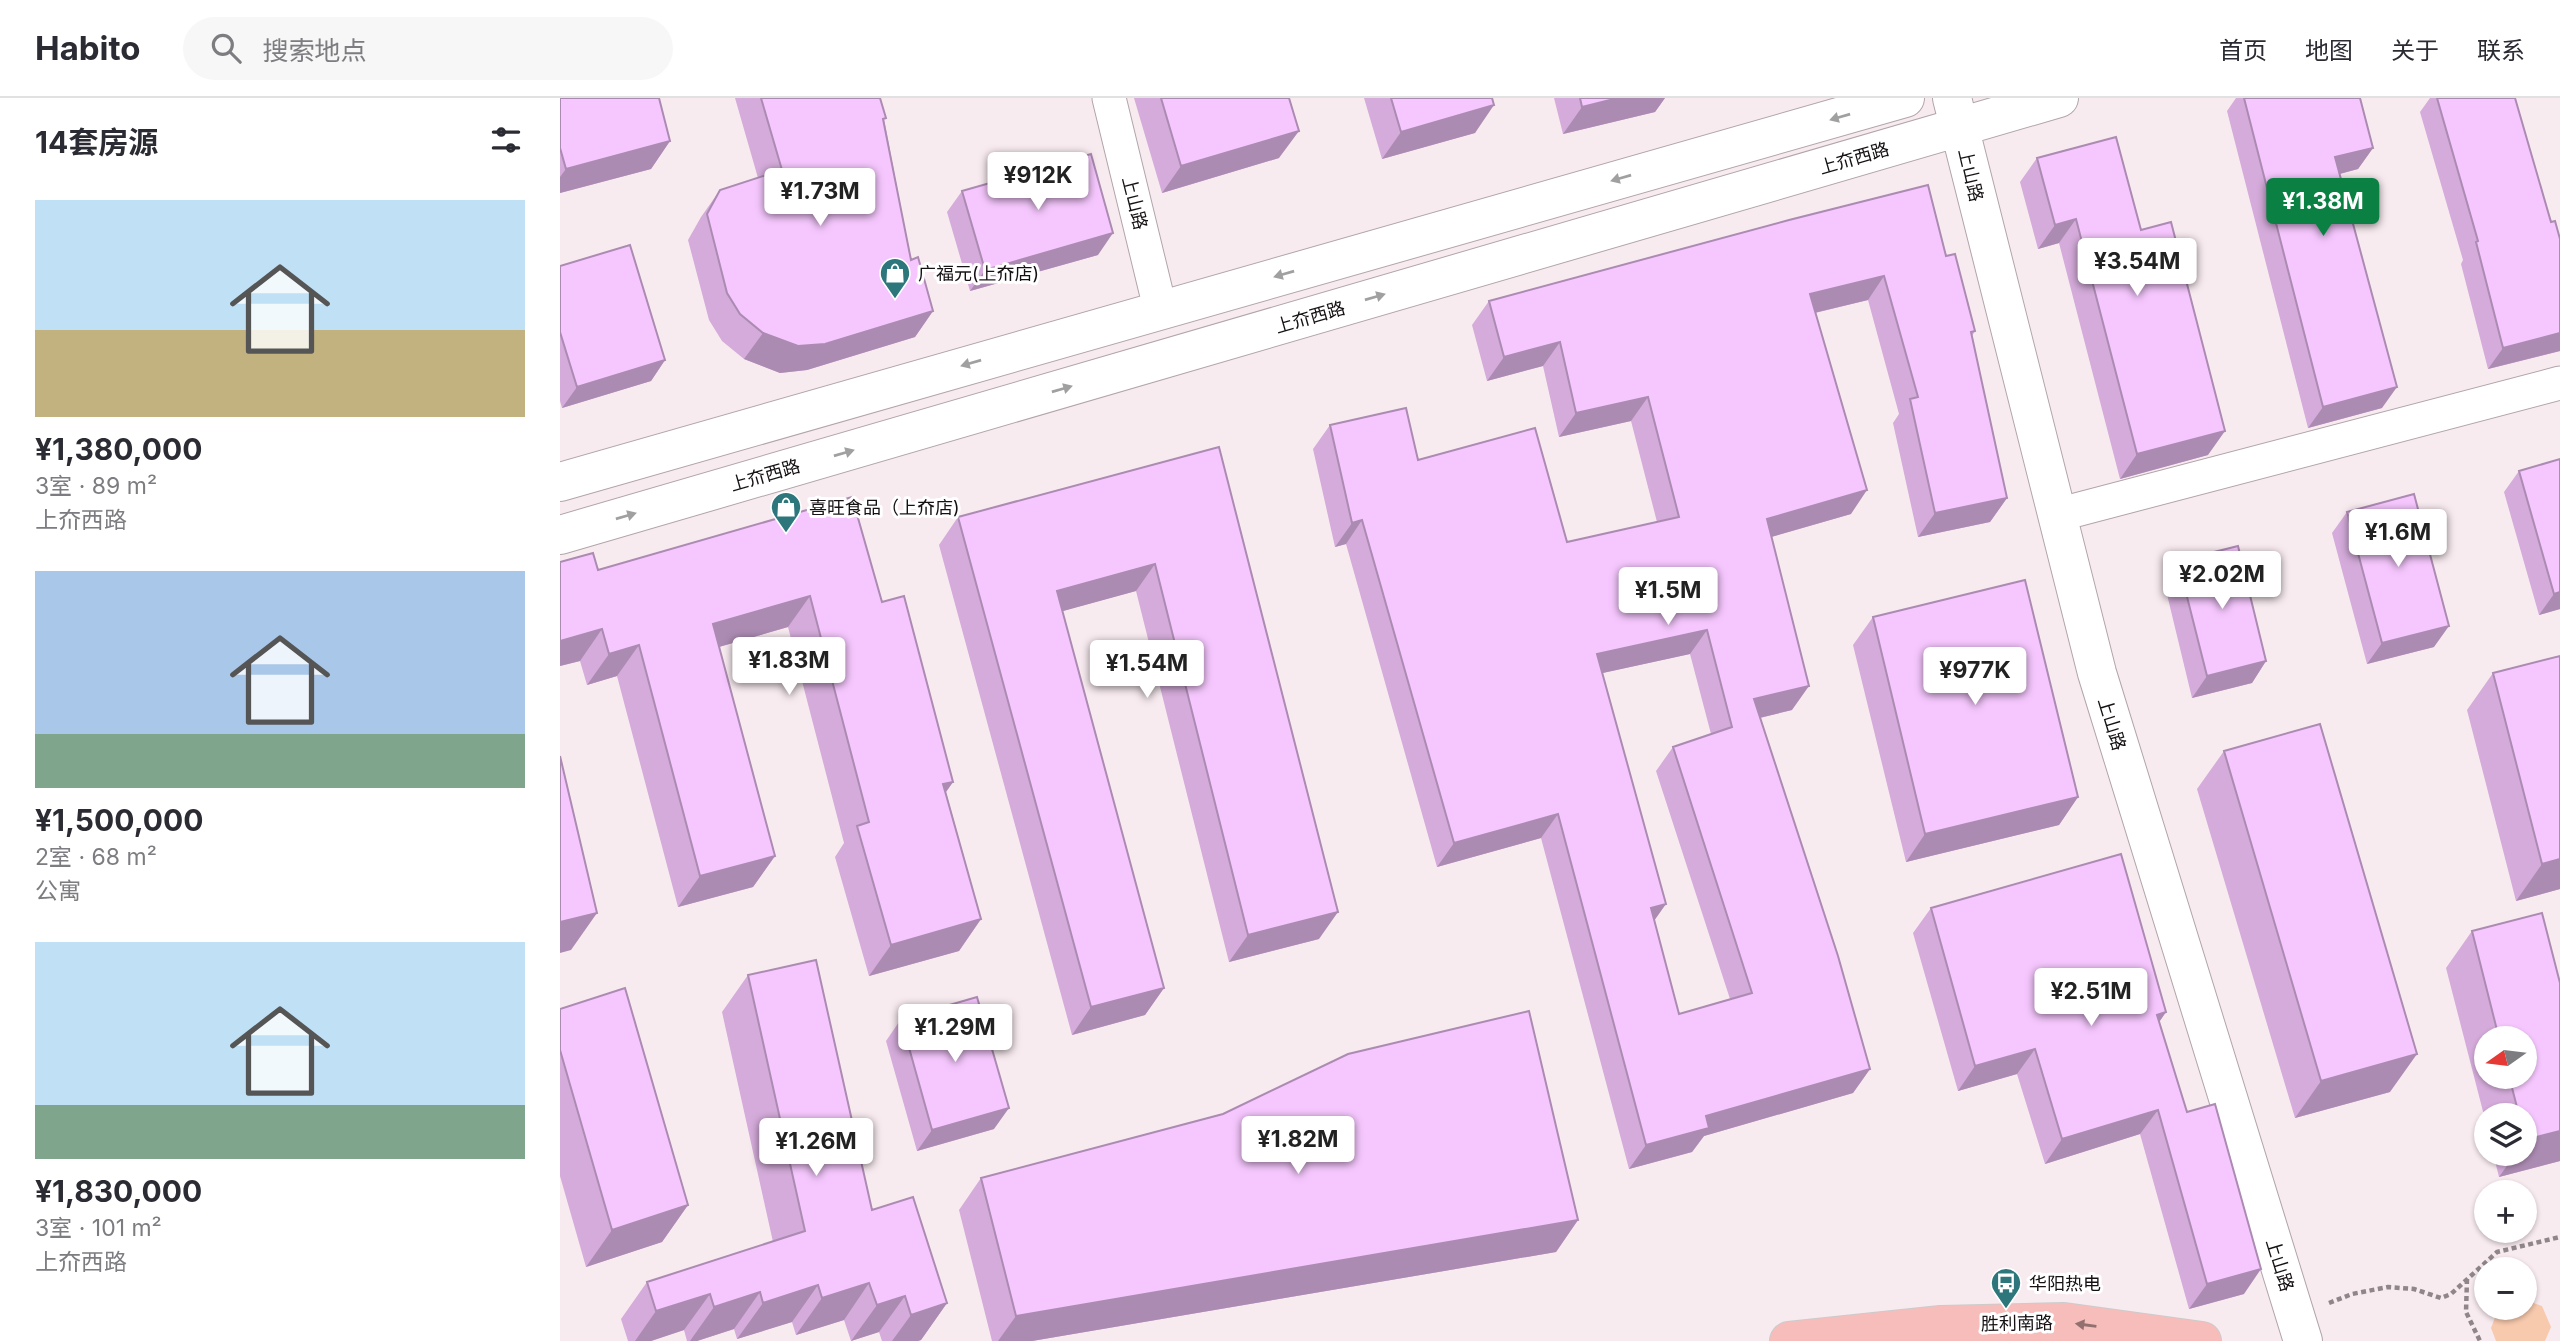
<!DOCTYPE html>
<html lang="zh">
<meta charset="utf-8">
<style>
body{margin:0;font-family:Inter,"Noto Sans SC",sans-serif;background:#f7f7f7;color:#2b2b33;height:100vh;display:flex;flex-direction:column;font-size:26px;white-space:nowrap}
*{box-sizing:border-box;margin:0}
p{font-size:23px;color:#7c7c81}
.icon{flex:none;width:38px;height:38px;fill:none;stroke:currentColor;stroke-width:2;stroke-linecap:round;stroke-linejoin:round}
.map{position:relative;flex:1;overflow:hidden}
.drawer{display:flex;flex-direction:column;background:#fff;width:560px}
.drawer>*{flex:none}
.needle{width:46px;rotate:256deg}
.fabs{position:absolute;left:1914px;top:928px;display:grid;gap:14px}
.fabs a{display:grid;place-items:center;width:63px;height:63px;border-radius:50%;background:#fff;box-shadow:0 2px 5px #0004;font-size:35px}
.price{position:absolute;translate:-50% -60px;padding:0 16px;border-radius:7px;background:#fff;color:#222;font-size:23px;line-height:46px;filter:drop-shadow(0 2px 4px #0008)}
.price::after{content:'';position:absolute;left:50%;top:42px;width:21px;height:16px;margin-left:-10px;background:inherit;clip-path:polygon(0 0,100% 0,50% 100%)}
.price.on{background:#0b8043;color:#fff}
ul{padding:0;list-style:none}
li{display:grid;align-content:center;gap:14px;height:371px;padding:0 35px}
li span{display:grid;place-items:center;height:217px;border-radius:0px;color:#555}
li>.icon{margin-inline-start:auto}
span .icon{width:126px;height:126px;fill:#fffc;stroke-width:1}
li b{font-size:30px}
h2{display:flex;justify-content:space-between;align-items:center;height:84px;padding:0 35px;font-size:30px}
header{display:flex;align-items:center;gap:42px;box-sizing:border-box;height:98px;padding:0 35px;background:#fff;border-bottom:2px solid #e1e1e2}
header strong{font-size:33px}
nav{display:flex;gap:38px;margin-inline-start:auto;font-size:24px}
.search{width:490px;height:63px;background:#f7f7f7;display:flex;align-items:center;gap:18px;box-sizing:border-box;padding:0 24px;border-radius:38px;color:#7c7c81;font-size:26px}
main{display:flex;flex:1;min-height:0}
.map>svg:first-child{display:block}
.green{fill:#f7c9ad}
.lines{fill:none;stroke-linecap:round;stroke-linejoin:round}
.street-casing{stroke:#b1a5aa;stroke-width:35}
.secondary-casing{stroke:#b1a5aa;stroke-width:40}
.primary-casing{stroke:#cccbcb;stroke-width:40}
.path{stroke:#8f8689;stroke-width:4.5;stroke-dasharray:5 3.5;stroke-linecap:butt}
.street{stroke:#fff;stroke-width:33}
.secondary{stroke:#fff;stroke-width:38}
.primary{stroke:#f7bdbb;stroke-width:38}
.wall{fill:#d4abda;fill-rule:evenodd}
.shaded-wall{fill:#ac8bb2}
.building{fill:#f6c7fe;stroke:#ac8bb2;stroke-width:2;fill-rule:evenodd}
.oneway{fill:#a1a0a0}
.oneway2{fill:#91706f}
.labels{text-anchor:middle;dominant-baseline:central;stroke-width:6;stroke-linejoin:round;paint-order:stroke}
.street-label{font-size:18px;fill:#151112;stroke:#fff}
.poi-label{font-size:18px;fill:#151112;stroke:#fff;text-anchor:start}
</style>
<header>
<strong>Habito</strong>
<div class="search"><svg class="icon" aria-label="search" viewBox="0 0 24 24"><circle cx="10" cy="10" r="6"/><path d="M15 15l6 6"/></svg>搜索地点</div>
<nav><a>首页</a><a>地图</a><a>关于</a><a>联系</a></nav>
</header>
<main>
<section class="drawer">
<h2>14套房源<svg class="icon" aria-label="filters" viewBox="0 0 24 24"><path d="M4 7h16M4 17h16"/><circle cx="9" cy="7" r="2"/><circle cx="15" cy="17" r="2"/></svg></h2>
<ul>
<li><span style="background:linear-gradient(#bfe0f5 60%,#c2b280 0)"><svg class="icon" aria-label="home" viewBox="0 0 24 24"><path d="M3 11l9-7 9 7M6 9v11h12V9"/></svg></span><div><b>¥1,380,000</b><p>3室 · 89 m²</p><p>上夼西路</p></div></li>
<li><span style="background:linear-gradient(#a9c7e8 75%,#7fa58c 0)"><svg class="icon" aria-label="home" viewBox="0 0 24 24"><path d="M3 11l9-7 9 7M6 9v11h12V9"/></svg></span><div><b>¥1,500,000</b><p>2室 · 68 m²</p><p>公寓</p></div></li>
<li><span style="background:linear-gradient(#bfe0f5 75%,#7fa58c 0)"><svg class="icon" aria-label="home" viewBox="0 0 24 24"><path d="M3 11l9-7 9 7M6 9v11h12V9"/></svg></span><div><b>¥1,830,000</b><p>3室 · 101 m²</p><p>上夼西路</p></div></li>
</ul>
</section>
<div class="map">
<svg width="2000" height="1243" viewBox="0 0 2000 1243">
<rect width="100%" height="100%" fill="#f8ebf0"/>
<path class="green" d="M1965 1202 1982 1208 1991 1229 1985 1243H1936L1931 1230 1939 1209H1965Z"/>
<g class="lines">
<g class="street-casing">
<path id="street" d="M549 0 600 210
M1497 417 2000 285"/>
</g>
<g class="secondary-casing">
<path id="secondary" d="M1392 0 1537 575 1743 1243
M0 384 1345 0
M0 437 1499 0"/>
</g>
<g class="primary-casing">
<path id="primary" d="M1229 1243 1381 1227 1504 1224 1642 1243"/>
</g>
<path class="path" d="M1907 1181 1906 1214 1920 1243
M1769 1205 1792 1196 1828 1189 1854 1191 1881 1200 1891 1196 1937 1154 2000 1139"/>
<use href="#street" class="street"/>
<use href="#secondary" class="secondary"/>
<use href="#primary" class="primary"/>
</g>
<path class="wall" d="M0 0 110 43 91 71 0 95Z
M175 0H320L351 162 373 213 355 239 247 272 220 275 184 261 162 243 149 222 128 142 141 119 160 92 198 80Z
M574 0H729L719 60 602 95Z
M804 0H932L915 35 822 61Z
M994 0H1105L1095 14 1003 36Z
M1676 0H1800L1813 50 1798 71 1780 76 1822 310 1748 330 1667 13Z
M1870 0H1955L1991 124 2000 141V253L1928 271 1901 166 1903 162 1860 14Z
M1477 60 1581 132 1648 357 1560 381 1499 145 1478 151 1460 84Z
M402 93 538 157 410 193 387 114Z
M1386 158 1415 233 1412 238 1447 400 1430 424 1358 439 1333 325 1339 316 1308 202 1255 215 1291 416 1211 439 1232 612 1200 620 1310 971 1293 995 1144 1038 1132 1054 1069 1071 981 740 877 769 786 446 775 449 753 351 770 327 858 362 1007 444 1097 424 1071 323 999 339 983 268 927 283 912 227 929 203ZM1130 556 1151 636 1113 649 1096 673 1170 901 1119 916 1094 822 1042 575Z
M0 168 105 262 91 283 2 310 0 303Z
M659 349 759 841 669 864 576 493 502 513 604 890 585 917 512 937 379 447 398 419Z
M2000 361V511L1979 517 1944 394 1959 373Z
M1787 414 1874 549 1807 566 1772 435Z
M1618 463 1706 563 1692 585 1632 600 1604 484Z
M0 464 38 472 322 504 393 684 386 694 421 821 399 853 309 878 275 759 284 745 228 529 159 549 215 758 193 789 118 809 57 578 27 587 20 563 0 568Z
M1313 519 1518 699 1499 727 1346 764 1293 547Z
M1933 575 2000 791 1956 803 1907 612Z
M1664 653 1830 994 1735 1020 1637 691Z
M1371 810 1606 914 1599 924 1684 1196 1629 1211 1580 1036 1485 1066 1457 976 1398 993 1353 835Z
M1912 833 2000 885V1063L1939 1079 1933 1055H1965V1017H1927V1029L1886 870ZM1927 940H1965V978H1927Z
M188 877 312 1112 387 1205 361 1242 358 1243H322L319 1234 291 1243 284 1222 236 1237 232 1224 177 1241 174 1231 137 1243H127L124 1232 91 1243H68L61 1221 87 1184 213 1144 162 914Z
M0 911 128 1107 102 1144 26 1169 0 1078Z
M341 921 434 1031 357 1053 326 943Z
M421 1080 1018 1122 996 1154 472 1243H432L399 1112Z"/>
<path class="shaded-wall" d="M1058 0H1105L1095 14 1003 36 1022 9Z
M934 7 915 35 822 61 841 34Z
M739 33 719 60 602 95 621 68Z
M110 43 91 71 0 95V79L6 71Z
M1813 50 1798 71 1760 81 1775 59Z
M1516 121 1499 145 1478 151 1495 127Z
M553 135 538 157 410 193 425 172Z
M1324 178 1308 202 1233 220 1250 196Z
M373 213 355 239 247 272 220 275 184 261 203 235Z
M2000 235V253L1928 271 1943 250Z
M1000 244 983 268 927 283 944 259Z
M105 262 91 283 2 310 17 289Z
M1837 289 1822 310 1748 330 1763 309Z
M1088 299 1071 323 999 339 1016 315Z
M1665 333 1648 357 1560 381 1577 356Z
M1307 392 1291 416 1190 445 1207 421Z
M1447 400 1430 424 1358 439 1375 415Z
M802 422 786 446 775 449 792 425Z
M595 466 576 493 478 520 497 493Z
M2000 494V511L1979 517 1994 496Z
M250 498 228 529 131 557 153 526Z
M1889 528 1874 549 1807 566 1822 545Z
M42 531 20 563 0 568V543Z
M1147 532 1130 556 1020 580 1037 556Z
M79 547 57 578 27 587 49 556Z
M1706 563 1692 585 1632 600 1647 578Z
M1249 588 1232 612 1178 625 1194 601Z
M393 684 371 715 383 686Z
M1518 699 1499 727 1346 764 1365 736Z
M998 716 981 740 877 769 894 745Z
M215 758 193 789 118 809 140 778Z
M2000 761V791L1956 803 1982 766Z
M1106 806 1089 830 1091 810Z
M778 814 759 841 669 864 688 837Z
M37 815 11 852 0 855V824Z
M421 821 399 853 309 878 331 847Z
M604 890 585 917 512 937 531 909Z
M1606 914 1589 939 1597 917Z
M1475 951 1457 976 1398 993 1415 968Z
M1857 956 1830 994 1735 1020 1761 983Z
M1310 971 1293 995 1144 1038 1132 1054 1069 1071 1086 1047 1146 1018Z
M449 1010 434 1031 357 1053 372 1032Z
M1598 1012 1580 1036 1485 1066 1502 1041Z
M2000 1033V1063L1939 1079 1956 1055H1965V1042Z
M128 1107 102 1144 26 1169 52 1132Z
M1018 1122 996 1154 472 1243H438L456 1218Z
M1701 1171 1684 1196 1629 1211 1647 1186Z
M309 1185 284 1222 236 1237 262 1200Z
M258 1187 232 1224 177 1241 203 1205Z
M200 1194 174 1231 137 1243H130L154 1209Z
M150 1196 124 1232 91 1243H75L96 1213Z
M345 1198 319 1234 291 1243 317 1207Z
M387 1205 361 1242 358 1243H332L351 1217Z"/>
<path class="building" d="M0 0H99L110 43 6 71 0 50Z
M201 0H320L326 20 323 21 351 162 358 159 373 213 265 246 238 248 203 235 180 216 167 195 147 116 160 92 222 72Z
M601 0H729L739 33 621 68Z
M831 0H932L934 7 841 34Z
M1020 0H1058L1022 9Z
M1684 0H1800L1813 50 1775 59 1837 289 1763 309Z
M1877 0H1955L1991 124 1995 123 2000 141V235L1943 250 1916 144 1918 143Z
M1556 39 1581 132 1611 124 1665 333 1577 356 1516 121 1495 127 1477 60Z
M531 56 553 135 425 172 402 93Z
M1368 87 1386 158 1395 156 1415 233 1411 234 1447 400 1375 415 1350 301 1358 299 1324 178 1250 196 1307 392 1207 421 1249 588 1194 601 1278 858 1310 971 1146 1018 1149 1030 1086 1047 998 716 894 745 802 422 792 425 770 327 846 310 858 362 975 330 1007 444 1119 419 1088 299 1016 315 1000 244 944 259 929 203 1229 122ZM1147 532 1172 629 1113 649 1192 895 1119 916 1091 810 1106 806 1037 556Z
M70 147 105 262 17 289 0 234V168Z
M659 349 778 814 688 837 595 466 497 493 604 890 531 909 398 419Z
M2000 361V494L1994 496 1959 373Z
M1854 396 1889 528 1822 545 1787 414Z
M292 399 322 504 344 498 393 684 383 686 421 821 331 847 297 728 309 724 250 498 153 526 215 758 140 778 79 547 49 556 42 531 0 543V464L33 455 38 472Z
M1678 448 1706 563 1647 578 1618 463Z
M1465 482 1518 699 1365 736 1313 519Z
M2000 558V761L1982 766 1933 575Z
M1760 626 1857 956 1761 983 1664 653Z
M0 658 37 815 0 824Z
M1561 756 1606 914 1597 917 1627 1014 1655 1006 1701 1171 1647 1186 1598 1012 1502 1041 1475 951 1415 968 1371 810Z
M1982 815 2000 885V1033L1965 1042V1017H1959L1949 978H1965V940H1939L1912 833Z
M256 862 312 1112 353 1099 387 1205 351 1217 345 1198 317 1207 309 1185 262 1200 258 1187 203 1205 200 1194 154 1209 150 1196 96 1213 87 1184 245 1133 188 877Z
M65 890 128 1107 52 1132 0 952V911Z
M417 899 449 1010 372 1032 341 921Z
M969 913 1018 1122 456 1218 421 1080 663 1016 788 956Z"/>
<defs><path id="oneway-solid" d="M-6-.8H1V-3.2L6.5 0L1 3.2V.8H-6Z" transform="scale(1.75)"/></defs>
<g class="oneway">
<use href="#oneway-solid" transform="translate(1280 19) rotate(164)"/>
<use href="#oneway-solid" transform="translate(1061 80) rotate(164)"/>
<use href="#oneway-solid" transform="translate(724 176) rotate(164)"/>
<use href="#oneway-solid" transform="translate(815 199) rotate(-16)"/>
<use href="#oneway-solid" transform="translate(411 265) rotate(164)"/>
<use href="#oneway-solid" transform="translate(502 291) rotate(-16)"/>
<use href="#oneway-solid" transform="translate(284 355) rotate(-16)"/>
<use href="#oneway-solid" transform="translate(66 418) rotate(-16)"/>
</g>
<use class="oneway2" href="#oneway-solid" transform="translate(1526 1227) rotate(-172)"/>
<defs>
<g id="shop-pin" transform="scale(1.575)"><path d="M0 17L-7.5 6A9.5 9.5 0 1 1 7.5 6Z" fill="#2d767b" stroke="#fff"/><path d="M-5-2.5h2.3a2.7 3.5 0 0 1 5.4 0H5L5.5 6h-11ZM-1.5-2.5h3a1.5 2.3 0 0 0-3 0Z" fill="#fff"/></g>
<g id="bus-pin" transform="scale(1.575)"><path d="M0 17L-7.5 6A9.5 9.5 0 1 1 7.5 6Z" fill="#2d767b" stroke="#fff"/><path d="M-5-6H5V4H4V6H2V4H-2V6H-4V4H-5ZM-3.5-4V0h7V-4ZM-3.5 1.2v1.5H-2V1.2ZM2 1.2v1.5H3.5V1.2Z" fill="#fff"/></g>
</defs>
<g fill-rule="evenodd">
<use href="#shop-pin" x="335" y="175"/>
<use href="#shop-pin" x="226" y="409"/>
<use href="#bus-pin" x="1446" y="1185"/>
</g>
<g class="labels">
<g class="street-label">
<text transform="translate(1294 60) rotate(-16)">上夼西路</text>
<text transform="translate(1411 77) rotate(77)">上山路</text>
<text transform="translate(575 105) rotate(76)">上山路</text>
<text transform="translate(750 219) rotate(-16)">上夼西路</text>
<text transform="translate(205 377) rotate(-16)">上夼西路</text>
<text transform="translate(1552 626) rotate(73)">上山路</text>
<text transform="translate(1720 1167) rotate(73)">上山路</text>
<text transform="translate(1457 1225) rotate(-1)">胜利南路</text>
</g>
<g class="poi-label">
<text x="358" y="175">广福元(上夼店)</text>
<text x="249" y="409">喜旺食品（上夼店)</text>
<text x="1469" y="1185">华阳热电</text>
</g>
</g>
</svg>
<div class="fabs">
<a><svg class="needle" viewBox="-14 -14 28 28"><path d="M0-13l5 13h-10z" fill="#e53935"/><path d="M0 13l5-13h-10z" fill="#7c7c81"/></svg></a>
<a><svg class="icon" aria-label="layers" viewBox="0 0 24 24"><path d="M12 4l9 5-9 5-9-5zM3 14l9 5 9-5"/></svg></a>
<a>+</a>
<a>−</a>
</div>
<b class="price" style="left:478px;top:114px">¥912K</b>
<b class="price" style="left:260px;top:130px">¥1.73M</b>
<b class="price on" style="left:1763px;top:140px">¥1.38M</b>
<b class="price" style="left:1577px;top:200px">¥3.54M</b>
<b class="price" style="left:1838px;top:471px">¥1.6M</b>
<b class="price" style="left:1662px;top:513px">¥2.02M</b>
<b class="price" style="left:1108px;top:529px">¥1.5M</b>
<b class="price" style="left:229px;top:599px">¥1.83M</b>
<b class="price" style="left:587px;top:602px">¥1.54M</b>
<b class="price" style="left:1415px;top:609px">¥977K</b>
<b class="price" style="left:1531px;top:930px">¥2.51M</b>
<b class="price" style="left:395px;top:966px">¥1.29M</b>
<b class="price" style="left:738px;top:1078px">¥1.82M</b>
<b class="price" style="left:256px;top:1080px">¥1.26M</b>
</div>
</main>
